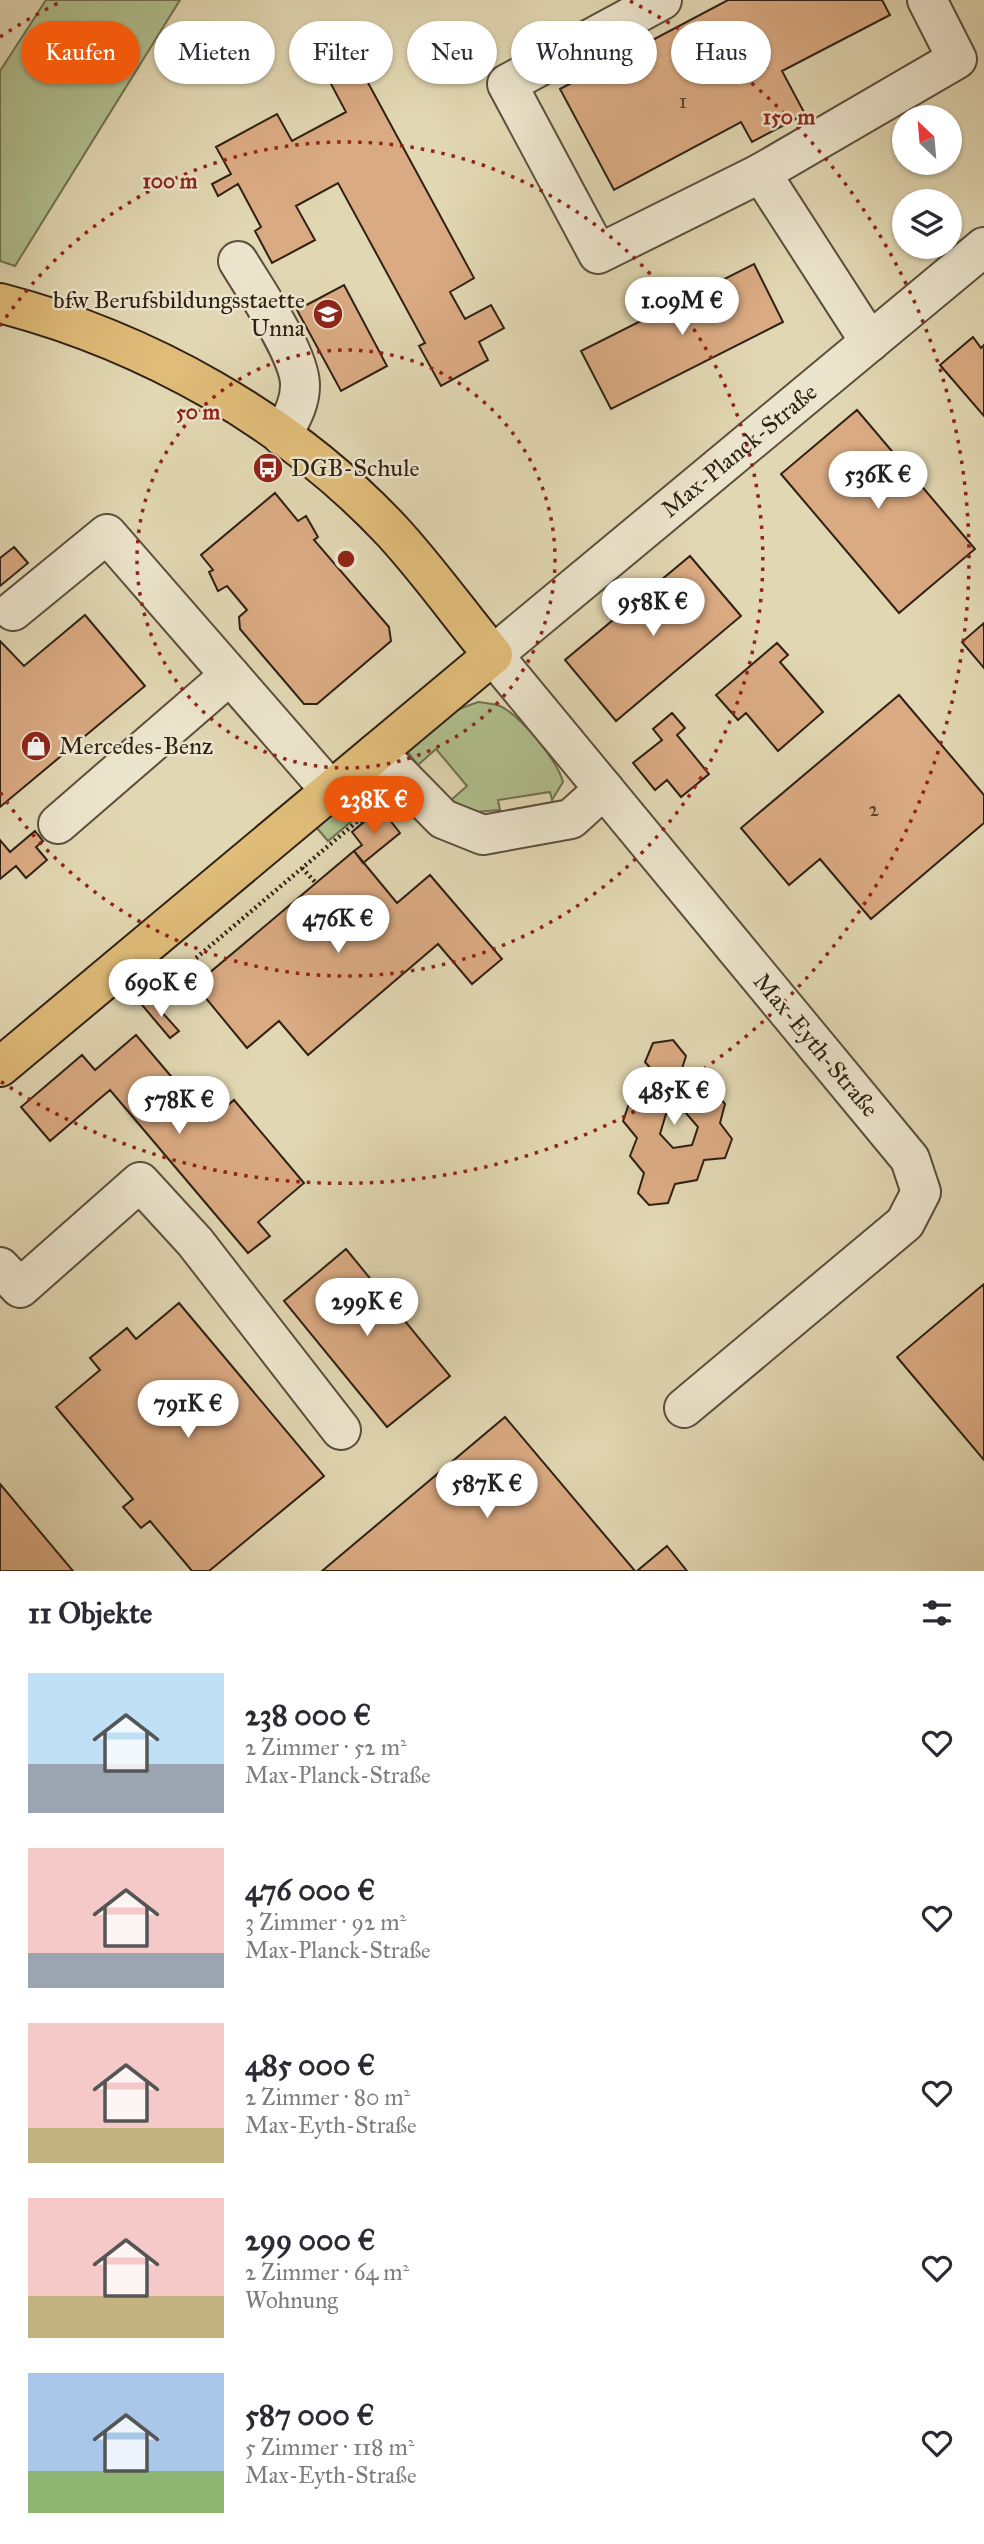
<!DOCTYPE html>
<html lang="de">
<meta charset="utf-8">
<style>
body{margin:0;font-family:"IM FELL Great Primer",serif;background:#f2f2f3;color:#2b2b33;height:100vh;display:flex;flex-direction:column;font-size:26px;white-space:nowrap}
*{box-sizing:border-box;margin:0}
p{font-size:23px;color:#7c7c81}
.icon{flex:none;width:38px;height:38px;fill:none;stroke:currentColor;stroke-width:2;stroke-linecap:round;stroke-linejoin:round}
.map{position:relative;height:1571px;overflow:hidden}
.details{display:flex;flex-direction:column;background:#fff;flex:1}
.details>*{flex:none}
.top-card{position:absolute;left:21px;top:21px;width:943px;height:63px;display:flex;gap:14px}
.needle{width:46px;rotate:334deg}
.buttons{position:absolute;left:892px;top:105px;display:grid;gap:14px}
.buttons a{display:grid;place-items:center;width:70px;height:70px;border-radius:50%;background:#fff;box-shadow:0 2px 5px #0004;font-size:35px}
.price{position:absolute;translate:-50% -60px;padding:0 16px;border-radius:24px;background:#fff;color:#222;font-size:23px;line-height:46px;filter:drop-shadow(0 2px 4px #0008)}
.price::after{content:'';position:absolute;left:50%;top:42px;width:21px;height:16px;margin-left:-10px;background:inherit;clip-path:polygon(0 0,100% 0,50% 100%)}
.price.on{background:#ea580c;color:#fff}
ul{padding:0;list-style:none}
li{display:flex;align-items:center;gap:21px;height:175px;padding:0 28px}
li span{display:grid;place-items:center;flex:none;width:196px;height:140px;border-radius:0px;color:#555}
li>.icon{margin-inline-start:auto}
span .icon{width:84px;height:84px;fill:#fffc;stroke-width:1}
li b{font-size:30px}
h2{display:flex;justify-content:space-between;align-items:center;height:84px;padding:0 28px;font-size:30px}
.tag{padding:0 24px;border-radius:32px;background:#fff;box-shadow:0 2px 5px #0004;font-size:24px;line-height:63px}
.tag.on{background:#ea580c;color:#fff}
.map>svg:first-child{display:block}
.green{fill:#b0bf8e;stroke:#707051;stroke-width:2}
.building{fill:#daaa82;stroke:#302114;stroke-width:2;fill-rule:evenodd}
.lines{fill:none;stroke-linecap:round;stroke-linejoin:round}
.minor-casing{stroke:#5c4e3c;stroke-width:42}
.major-casing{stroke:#302114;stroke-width:42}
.path{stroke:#302114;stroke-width:4.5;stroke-dasharray:2 3.5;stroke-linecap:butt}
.minor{stroke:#ece5cd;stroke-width:38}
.major{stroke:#e0bc79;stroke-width:38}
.ring{fill:none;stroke:#8f2418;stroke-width:3.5;stroke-dasharray:3.5 7}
.labels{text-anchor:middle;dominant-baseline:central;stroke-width:5;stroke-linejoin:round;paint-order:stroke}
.number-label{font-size:21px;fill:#5a4330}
.poi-label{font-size:24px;fill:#302114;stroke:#ece5cd;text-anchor:start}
.street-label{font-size:24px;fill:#302114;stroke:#ece5cd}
.centre{fill:#8f2418;stroke:#ece5cd;stroke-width:3.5}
.ring-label{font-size:21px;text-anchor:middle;font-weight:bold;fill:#8f2418;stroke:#ece5cd;stroke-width:5;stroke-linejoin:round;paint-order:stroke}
</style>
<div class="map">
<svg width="984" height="1571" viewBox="0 0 984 1571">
<rect width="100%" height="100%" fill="#e1d7b2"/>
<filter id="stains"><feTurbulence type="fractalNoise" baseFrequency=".00286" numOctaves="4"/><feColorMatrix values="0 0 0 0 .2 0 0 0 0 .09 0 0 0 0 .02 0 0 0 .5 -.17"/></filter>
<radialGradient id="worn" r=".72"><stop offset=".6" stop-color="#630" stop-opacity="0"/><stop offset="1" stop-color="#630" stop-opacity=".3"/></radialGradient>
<path class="green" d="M46 0H180L15 266 0 261V71Z
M478 702C485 703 493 703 500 706 520 715 557 760 563 782L552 800 550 792 498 800 500 810 474 812 450 801 467 786 436 749 418 765 407 751 459 709Z
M363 788 383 795 328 841 316 827Z"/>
<path class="building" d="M728 0H882L890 15 782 71 805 114 752 142 741 122 614 190 560 89Z
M360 68 474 278 450 292 465 319 491 305 504 328 479 342 488 360 441 386 419 346 425 343 338 183 296 206 315 240 272 263 255 231 261 227 238 184 218 196 212 184 231 174 216 147 277 114 292 141 346 112 331 84Z
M754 264 783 322 611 409 581 351Z
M344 285 387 366 341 391 297 310Z
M973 337 981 348 984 345V416L940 365Z
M857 410 975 549 899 613 781 474Z
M275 493 298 521 306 516 318 537 314 540 389 627 391 641 317 704H304L240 629 239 617 247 610 227 586 218 591 209 572 213 570 201 555Z
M14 547 28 563 0 586V558Z
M690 556 741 616 616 721 565 660Z
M85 615 145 686 0 807V641L24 666Z
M984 623V668L962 642Z
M777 643 788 655 780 662 823 712 778 751 746 713 738 720 716 695Z
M899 695 984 795V823L871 919 820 859 789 885 741 828Z
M672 713 685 728 677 735 709 774 681 797 667 780 655 790 633 763 662 740 653 729Z
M376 812 380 818 385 814 400 833 363 863 354 851 362 845 352 832Z
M35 831 43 841 36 847 47 860 26 878 16 866 0 879V840L10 852Z
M354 851 397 903 430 875 502 959 472 984 438 944 308 1055 279 1021 247 1048 195 985Z
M150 999 179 1031 170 1038 142 1005Z
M136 1035 209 1121 234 1100 304 1183 258 1222 270 1236 248 1253 110 1090 50 1141 21 1107 82 1055 95 1070Z
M673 1040 686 1056 680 1075 693 1091 712 1088 725 1104 720 1123 732 1139 725 1158 704 1160 697 1180 675 1184 668 1203 649 1205 638 1193 644 1173 630 1156 637 1138 623 1121 630 1101 652 1098 659 1078 645 1062 653 1043ZM685 1112 698 1127 692 1145 673 1148 660 1134 666 1114Z
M346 1249 450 1376 387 1427 284 1301Z
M984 1284V1460L897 1357Z
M179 1303 324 1476 209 1571H192L150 1521 141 1528 123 1507 133 1499 56 1407 100 1370 90 1358 127 1328 136 1339Z
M505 1417 635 1571H322Z
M0 1484 73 1571H0Z
M667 1546 687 1571H637Z"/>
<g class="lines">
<g class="minor-casing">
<g id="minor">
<path d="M662 0 507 84 598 254 761 173 957 59 927 0"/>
<path d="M761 173 870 342"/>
<path d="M238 261C255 289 301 356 300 386 300 405 290 420 282 436"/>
<path d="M13 611 107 534 331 791"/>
<path d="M377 752 443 819 483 835 571 819 604 789"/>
<path d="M58 824 230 675"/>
<path d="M0 1267 20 1288 140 1182 195 1242 341 1430"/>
<path id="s1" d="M684 1408 905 1223 921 1192 910 1159 493 655 984 247"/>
</g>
</g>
<g class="major-casing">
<path id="major" d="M0 303C146 341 288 420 392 531 428 570 459 614 493 655L0 1067"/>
</g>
<path class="path" d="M363 822 360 819 380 802
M302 868 316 883
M196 958 360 819"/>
<use href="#minor" class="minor"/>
<use href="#major" class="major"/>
</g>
<g class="ring">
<circle cx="346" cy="559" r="209"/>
<path d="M0 326A417 417 0 1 1 0 792"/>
<path d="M0 37A626 626 0 0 1 62 1M630 1A626 626 0 1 1 0 1081"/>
</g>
<defs>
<g id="university-disc" transform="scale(1.575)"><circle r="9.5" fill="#8f2418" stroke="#ece5cd"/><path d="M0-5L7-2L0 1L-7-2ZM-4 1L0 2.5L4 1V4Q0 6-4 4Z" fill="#fff"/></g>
<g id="bus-disc" transform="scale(1.575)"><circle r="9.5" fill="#8f2418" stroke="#ece5cd"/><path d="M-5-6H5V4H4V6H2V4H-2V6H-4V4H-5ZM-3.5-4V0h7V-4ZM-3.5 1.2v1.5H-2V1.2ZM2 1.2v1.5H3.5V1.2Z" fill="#fff"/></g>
<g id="shop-disc" transform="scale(1.575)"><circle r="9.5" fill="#8f2418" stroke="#ece5cd"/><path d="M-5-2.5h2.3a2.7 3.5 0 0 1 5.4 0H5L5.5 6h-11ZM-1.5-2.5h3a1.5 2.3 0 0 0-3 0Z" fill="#fff"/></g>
</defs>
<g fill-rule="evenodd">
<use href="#university-disc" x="328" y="314"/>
<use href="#bus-disc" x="268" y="468"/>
<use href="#shop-disc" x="36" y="746"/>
</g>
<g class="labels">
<g class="number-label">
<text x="683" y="101">1</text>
<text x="874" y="809">2</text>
</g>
<g class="poi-label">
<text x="305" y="300" text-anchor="end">bfw Berufsbildungsstaette<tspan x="305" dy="28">Unna</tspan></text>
<text x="291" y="468">DGB-Schule</text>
<text x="59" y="746">Mercedes-Benz</text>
</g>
<g class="street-label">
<text stroke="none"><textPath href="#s1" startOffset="1332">Max-Planck-Straße</textPath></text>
<text transform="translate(816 1045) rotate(50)">Max-Eyth-Straße</text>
</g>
</g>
<circle cx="346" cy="559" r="10" class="centre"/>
<g class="ring-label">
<text x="789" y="124">150 m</text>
<text x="170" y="188">100 m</text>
<text x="198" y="419">50 m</text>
</g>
<rect width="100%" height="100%" filter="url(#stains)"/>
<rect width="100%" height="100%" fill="url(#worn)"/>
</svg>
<div class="buttons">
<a><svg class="needle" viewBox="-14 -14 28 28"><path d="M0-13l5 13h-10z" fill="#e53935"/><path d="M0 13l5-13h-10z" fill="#7c7c81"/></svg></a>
<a><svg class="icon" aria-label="layers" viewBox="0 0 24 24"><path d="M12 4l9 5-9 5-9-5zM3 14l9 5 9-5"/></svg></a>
</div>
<b class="price" style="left:682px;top:337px">1.09M €</b>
<b class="price" style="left:878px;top:511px">536K €</b>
<b class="price" style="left:653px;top:638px">958K €</b>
<b class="price on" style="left:374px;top:836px">238K €</b>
<b class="price" style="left:338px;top:955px">476K €</b>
<b class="price" style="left:161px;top:1019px">690K €</b>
<b class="price" style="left:674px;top:1127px">485K €</b>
<b class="price" style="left:179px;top:1136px">578K €</b>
<b class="price" style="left:367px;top:1338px">299K €</b>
<b class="price" style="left:188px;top:1440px">791K €</b>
<b class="price" style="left:487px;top:1520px">587K €</b>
<div class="top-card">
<a class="tag on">Kaufen</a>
<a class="tag">Mieten</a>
<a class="tag">Filter</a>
<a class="tag">Neu</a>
<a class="tag">Wohnung</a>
<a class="tag">Haus</a>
</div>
</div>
<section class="details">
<h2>11 Objekte<svg class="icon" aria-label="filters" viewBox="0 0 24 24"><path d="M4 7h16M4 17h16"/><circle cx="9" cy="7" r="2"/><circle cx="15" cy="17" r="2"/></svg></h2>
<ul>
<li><span style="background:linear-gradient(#bfe0f5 65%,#9aa5b1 0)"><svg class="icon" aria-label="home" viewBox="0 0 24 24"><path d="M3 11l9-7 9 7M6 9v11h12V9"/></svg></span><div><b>238 000 €</b><p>2 Zimmer · 52 m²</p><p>Max-Planck-Straße</p></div><svg class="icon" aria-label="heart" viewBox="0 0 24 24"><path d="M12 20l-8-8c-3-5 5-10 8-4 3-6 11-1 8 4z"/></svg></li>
<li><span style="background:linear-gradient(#f6c9c9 75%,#9aa5b1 0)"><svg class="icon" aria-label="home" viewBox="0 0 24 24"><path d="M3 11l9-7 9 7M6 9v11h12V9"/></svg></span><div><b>476 000 €</b><p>3 Zimmer · 92 m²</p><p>Max-Planck-Straße</p></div><svg class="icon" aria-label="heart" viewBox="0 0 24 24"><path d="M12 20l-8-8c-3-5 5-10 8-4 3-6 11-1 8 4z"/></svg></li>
<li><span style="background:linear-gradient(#f6c9c9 75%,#c2b280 0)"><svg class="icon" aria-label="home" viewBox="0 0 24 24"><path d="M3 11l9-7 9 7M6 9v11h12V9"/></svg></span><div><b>485 000 €</b><p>2 Zimmer · 80 m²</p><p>Max-Eyth-Straße</p></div><svg class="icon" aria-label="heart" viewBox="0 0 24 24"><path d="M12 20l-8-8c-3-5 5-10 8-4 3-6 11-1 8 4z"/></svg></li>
<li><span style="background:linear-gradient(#f6c9c9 70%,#c2b280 0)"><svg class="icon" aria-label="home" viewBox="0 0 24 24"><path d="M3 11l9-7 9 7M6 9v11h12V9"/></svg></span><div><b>299 000 €</b><p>2 Zimmer · 64 m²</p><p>Wohnung</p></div><svg class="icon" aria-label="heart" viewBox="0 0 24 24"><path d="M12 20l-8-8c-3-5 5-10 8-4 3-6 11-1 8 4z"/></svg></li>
<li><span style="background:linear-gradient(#a9c7e8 70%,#8fb573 0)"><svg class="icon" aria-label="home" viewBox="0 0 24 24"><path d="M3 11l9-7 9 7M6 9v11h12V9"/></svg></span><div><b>587 000 €</b><p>5 Zimmer · 118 m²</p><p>Max-Eyth-Straße</p></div><svg class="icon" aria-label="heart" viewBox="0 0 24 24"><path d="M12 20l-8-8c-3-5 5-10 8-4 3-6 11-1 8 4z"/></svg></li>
</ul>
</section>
